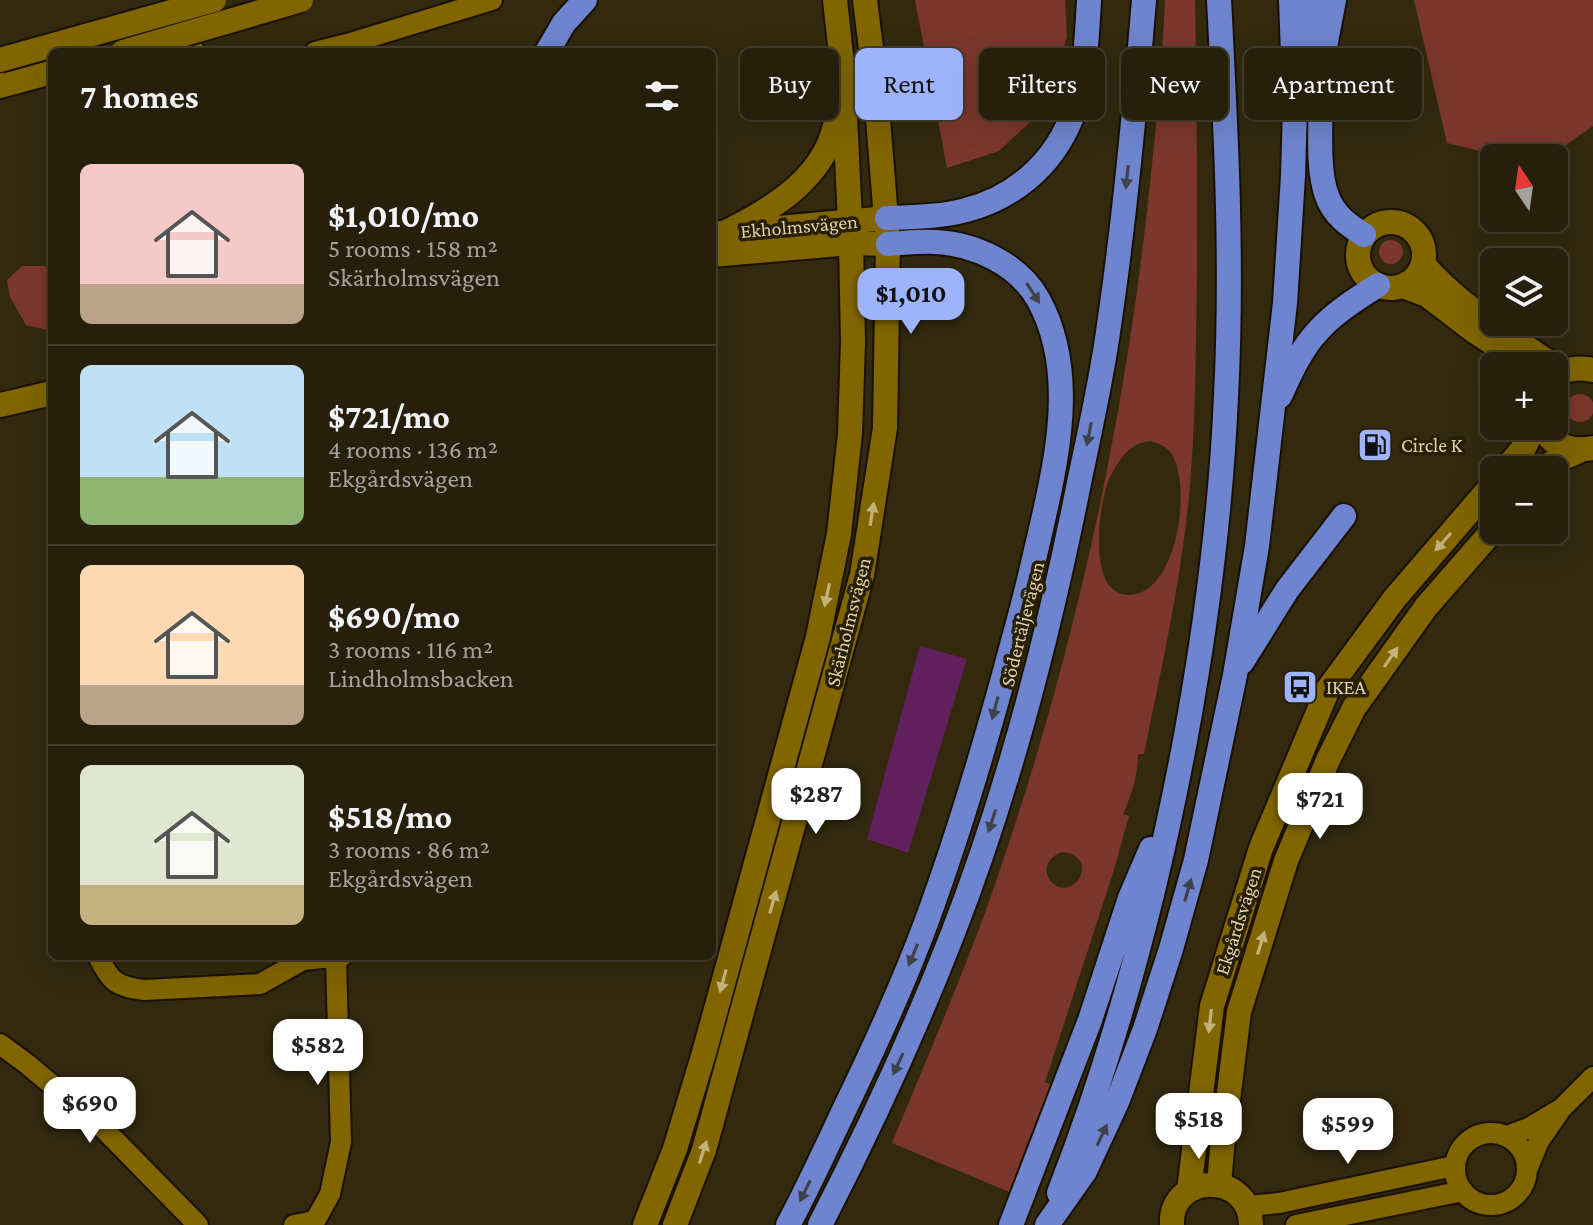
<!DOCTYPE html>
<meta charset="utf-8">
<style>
body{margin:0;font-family:"Crimson Pro",serif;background:#322c19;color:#f1f3f6;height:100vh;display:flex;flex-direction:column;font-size:30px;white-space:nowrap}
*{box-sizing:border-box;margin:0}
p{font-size:26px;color:#a4a29d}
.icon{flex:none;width:44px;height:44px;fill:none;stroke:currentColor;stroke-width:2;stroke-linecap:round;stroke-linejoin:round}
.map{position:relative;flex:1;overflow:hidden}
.sheet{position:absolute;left:48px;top:48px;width:668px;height:912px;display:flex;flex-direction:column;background:#261f0b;border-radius:12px;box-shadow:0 8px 32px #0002,0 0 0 2px #423d2c}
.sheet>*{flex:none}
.top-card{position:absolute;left:740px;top:48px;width:732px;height:72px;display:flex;gap:16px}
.needle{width:52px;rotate:347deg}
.controls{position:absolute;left:1480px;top:144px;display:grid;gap:16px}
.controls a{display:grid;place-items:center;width:88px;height:88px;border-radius:12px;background:#261f0b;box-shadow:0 8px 32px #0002,0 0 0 2px #423d2c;font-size:40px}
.price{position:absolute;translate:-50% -68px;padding:0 18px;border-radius:16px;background:#fff;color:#222;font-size:26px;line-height:52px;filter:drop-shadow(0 2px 4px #0008)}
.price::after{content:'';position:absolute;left:50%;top:48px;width:24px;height:18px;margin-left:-12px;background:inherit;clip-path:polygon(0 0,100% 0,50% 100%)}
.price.selected{background:#9db4fd;color:#111}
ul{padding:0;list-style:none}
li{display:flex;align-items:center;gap:24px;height:200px;padding:0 32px}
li+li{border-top:2px solid #423d2c}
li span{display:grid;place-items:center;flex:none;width:224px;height:160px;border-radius:12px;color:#555}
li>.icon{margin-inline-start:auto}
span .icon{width:96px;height:96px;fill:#fffc;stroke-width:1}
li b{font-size:34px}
h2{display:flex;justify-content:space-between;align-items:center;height:96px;padding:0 32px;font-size:34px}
.chip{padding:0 28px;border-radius:12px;background:#261f0b;box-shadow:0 8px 32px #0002,0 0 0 2px #423d2c;font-size:28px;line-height:72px}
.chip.selected{background:#9db4fd;color:#111}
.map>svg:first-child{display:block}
.green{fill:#7b372c;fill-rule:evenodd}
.water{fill:#62205e}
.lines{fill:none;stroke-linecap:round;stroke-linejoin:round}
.minor-casing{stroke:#1a1100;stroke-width:24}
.tertiary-casing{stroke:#1a1100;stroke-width:28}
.secondary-casing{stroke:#1a1100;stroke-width:28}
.motorway-casing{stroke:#1a1100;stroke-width:28}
.minor{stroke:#806500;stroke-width:20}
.tertiary{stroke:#806500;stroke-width:24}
.secondary{stroke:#806500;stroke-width:24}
.motorway{stroke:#6e84ce;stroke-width:24}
.secondary-bridge-casing{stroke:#1a1100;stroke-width:28;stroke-linecap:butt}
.secondary-bridge{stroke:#806500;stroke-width:24}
.oneway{fill:#40424b}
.oneway2{fill:#c2b178}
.labels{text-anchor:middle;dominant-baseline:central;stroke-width:7;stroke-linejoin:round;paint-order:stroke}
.street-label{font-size:20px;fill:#dfd1ab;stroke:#281f05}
.poi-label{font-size:20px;fill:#dfd1ab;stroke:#281f05;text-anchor:start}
</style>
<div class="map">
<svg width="1593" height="1225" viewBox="0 0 1593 1225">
<rect width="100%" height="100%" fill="#32290f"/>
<path class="green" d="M915 0H1065L1067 37 1042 111 999 151 947 168Z
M1165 0H1195C1197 89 1197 178 1197 267 1196 336 1196 405 1191 473 1184 568 1163 661 1144 754H1138C1138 776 1132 794 1123 814L1129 816 1113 873 1045 1082 1056 1087 1014 1194 892 1143C931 1048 973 953 1005 855 1077 640 1125 418 1149 193 1156 129 1162 65 1165 0ZM1150 441C1158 443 1166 446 1171 453 1193 485 1177 595 1129 595 1086 595 1099 506 1108 482 1113 470 1122 454 1133 447 1138 443 1144 442 1150 441ZM1064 852C1103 859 1070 906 1050 880 1041 867 1051 854 1064 852Z
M1414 0H1593V126L1547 158H1508L1447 143Z
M1379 252a12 12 0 1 1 24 0a12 12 0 1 1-24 0Z
M22 266H52V331L26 325 10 297 7 280Z
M1566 408a14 14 0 1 1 28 0a14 14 0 1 1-28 0Z"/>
<path class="water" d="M920 646 967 659 908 853 867 839Z"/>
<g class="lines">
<g class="minor-casing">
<path id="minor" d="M184 18 194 52
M315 52 347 44 492 0
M98 956C110 981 116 987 144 990L260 984 303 960 342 956
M0 1044 27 1064 101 1126 198 1225
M1455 1169a36 36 0 1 1 72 0a36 36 0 1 1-72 0Z
M1507 1136 1529 1128 1557 1111
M1527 1170 1539 1141 1561 1109 1593 1077
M1248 1206 1279 1203 1454 1166
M294 1225 315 1221 330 1194 341 1142 336 958
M1296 1225 1463 1191"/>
</g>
<g class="tertiary-casing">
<path id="tertiary" d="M712 234 887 218
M712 255 851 243 888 244
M0 405 52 393
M1505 470 1525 446 1535 426
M1546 470 1552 463 1579 451
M1219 1184 1222 1149 1239 1012 1286 861 1328 760 1354 708 1426 607 1494 529
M1189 1190 1212 1006 1261 848 1328 689 1395 598 1494 483
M1172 1225C1169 1173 1250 1170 1251 1225"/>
</g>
<g class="secondary-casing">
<path id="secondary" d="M0 86 52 72
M1358 255a33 33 0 1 1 66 0a33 33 0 1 1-66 0Z
M726 232C775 208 829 175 837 115
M1423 264C1459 306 1509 335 1554 366
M1403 286 1427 295 1474 331 1514 357 1520 366
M1554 377C1567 368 1578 367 1593 370
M1542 426C1552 447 1571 452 1593 448
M645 1225 675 1149 704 1053 818 637 839 534 850 434 853 342 851 243 843 73 835 0
M675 1225 704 1150 862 575 885 428 888 244 875 81 865 0"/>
</g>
<g class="motorway-casing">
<path id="motorway" d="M1310 0C1313 24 1318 49 1320 73 1323 108 1315 164 1327 196 1334 215 1348 225 1364 235
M547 52 564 23 585 0
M1324 52 1334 0
M887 218C913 217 941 217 966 210 1013 198 1051 166 1070 121 1085 89 1087 35 1089 0
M1280 396C1290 374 1301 349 1318 331 1335 312 1357 299 1378 285
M1242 662 1287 590 1344 516
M1059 1193C1116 1047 1156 895 1185 741 1206 627 1221 512 1226 396 1233 264 1226 132 1219 0
M788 1225C809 1186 827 1146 846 1106 875 1046 903 985 926 923 961 828 989 732 1015 634 1025 599 1033 564 1041 529 1058 455 1077 369 1038 299 1018 264 975 244 936 242 920 241 904 243 888 244
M820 1225C869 1130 914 1033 953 933 1009 789 1049 634 1079 483 1090 430 1102 378 1109 325 1125 217 1135 109 1144 0
M1011 1225 1090 1020 1130 898 1151 849
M1047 1225 1085 1171 1117 1102 1145 1029 1171 949 1196 860 1235 675 1257 546 1285 303 1293 176 1295 107 1291 0"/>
</g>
<use href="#minor" class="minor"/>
<use href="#tertiary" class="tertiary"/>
<use href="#secondary" class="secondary"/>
<use href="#motorway" class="motorway"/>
<g class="secondary-bridge-casing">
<path id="secondary-bridge" d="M123 52 301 0
M0 60 214 0"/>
</g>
<use href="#secondary-bridge" class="secondary-bridge"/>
</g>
<defs><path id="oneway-solid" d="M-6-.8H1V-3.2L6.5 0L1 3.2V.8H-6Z" transform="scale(2)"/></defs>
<g class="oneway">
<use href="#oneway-solid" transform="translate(1127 177) rotate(96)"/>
<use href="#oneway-solid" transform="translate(1033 293) rotate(57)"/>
<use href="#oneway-solid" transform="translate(1089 434) rotate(101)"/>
<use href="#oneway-solid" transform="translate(995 708) rotate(105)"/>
<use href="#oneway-solid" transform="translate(992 821) rotate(108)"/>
<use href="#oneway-solid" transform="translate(1188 890) rotate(-74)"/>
<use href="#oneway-solid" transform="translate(913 955) rotate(113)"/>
<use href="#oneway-solid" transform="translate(898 1064) rotate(115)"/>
<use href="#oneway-solid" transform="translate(1102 1135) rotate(-65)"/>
<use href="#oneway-solid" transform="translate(805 1191) rotate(116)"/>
</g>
<g class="oneway2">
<use href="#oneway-solid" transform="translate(872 514) rotate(-81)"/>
<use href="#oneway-solid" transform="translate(1443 542) rotate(131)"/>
<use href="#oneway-solid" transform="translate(827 595) rotate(102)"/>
<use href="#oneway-solid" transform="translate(1391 657) rotate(-55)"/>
<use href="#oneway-solid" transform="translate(773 902) rotate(-74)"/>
<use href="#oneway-solid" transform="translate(1261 943) rotate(-73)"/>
<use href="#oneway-solid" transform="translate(723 981) rotate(105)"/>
<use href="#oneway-solid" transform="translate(1210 1021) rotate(97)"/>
<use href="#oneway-solid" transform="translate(703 1152) rotate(-72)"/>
</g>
<defs>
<g id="fuel-square" transform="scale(1.8)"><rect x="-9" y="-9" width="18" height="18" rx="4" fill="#9db4fd" stroke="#281f05"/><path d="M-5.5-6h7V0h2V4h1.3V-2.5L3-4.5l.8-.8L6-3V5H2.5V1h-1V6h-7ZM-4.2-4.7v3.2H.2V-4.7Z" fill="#111"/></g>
<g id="bus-square" transform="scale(1.8)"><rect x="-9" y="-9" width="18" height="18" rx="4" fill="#9db4fd" stroke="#281f05"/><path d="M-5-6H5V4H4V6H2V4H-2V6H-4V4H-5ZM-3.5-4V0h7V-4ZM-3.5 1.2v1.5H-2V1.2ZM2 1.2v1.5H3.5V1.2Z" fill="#111"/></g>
</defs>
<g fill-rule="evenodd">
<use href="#fuel-square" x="1375" y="445"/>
<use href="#bus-square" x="1300" y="687"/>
</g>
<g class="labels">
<g class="street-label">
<text transform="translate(799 226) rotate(-5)">Ekholmsvägen</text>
<text transform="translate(848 622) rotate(-76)">Skärholmsvägen</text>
<text transform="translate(1022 624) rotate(-76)">Södertäljevägen</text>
<text transform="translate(1238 921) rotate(-72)">Ekgårdsvägen</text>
</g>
<g class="poi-label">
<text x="1401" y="445">Circle K</text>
<text x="1326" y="687">IKEA</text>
</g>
</g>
</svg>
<div class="controls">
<a><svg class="needle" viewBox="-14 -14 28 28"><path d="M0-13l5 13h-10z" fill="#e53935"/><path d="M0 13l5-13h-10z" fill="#a4a29d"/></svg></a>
<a><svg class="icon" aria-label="layers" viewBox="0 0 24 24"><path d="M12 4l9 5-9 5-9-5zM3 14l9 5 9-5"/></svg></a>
<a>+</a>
<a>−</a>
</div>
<b class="price selected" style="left:911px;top:336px">$1,010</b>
<b class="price" style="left:816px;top:836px">$287</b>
<b class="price" style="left:1320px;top:841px">$721</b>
<b class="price" style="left:318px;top:1087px">$582</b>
<b class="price" style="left:90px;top:1145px">$690</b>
<b class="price" style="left:1199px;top:1161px">$518</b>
<b class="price" style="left:1348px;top:1166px">$599</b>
<div class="top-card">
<a class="chip">Buy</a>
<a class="chip selected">Rent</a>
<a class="chip">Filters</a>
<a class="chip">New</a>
<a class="chip">Apartment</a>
</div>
<section class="sheet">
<h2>7 homes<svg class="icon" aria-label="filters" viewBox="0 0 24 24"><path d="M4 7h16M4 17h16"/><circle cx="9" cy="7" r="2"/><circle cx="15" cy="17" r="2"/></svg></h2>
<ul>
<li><span style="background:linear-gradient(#f6c9c9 75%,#b9a48a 0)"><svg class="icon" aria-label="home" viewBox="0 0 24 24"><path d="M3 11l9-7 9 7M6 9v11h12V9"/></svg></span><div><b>$1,010/mo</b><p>5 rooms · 158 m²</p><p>Skärholmsvägen</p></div></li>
<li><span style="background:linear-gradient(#bfe0f5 70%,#8fb573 0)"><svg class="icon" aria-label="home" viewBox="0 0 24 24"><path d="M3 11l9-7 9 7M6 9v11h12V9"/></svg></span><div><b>$721/mo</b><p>4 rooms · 136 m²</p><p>Ekgårdsvägen</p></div></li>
<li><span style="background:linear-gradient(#ffd9b3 75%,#b9a48a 0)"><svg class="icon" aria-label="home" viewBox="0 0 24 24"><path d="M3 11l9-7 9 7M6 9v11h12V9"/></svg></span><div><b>$690/mo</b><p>3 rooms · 116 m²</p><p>Lindholmsbacken</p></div></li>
<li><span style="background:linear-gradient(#dfe7d0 75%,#c2b280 0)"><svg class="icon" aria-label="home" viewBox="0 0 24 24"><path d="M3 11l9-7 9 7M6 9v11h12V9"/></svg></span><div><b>$518/mo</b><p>3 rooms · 86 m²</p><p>Ekgårdsvägen</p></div></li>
</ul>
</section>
</div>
